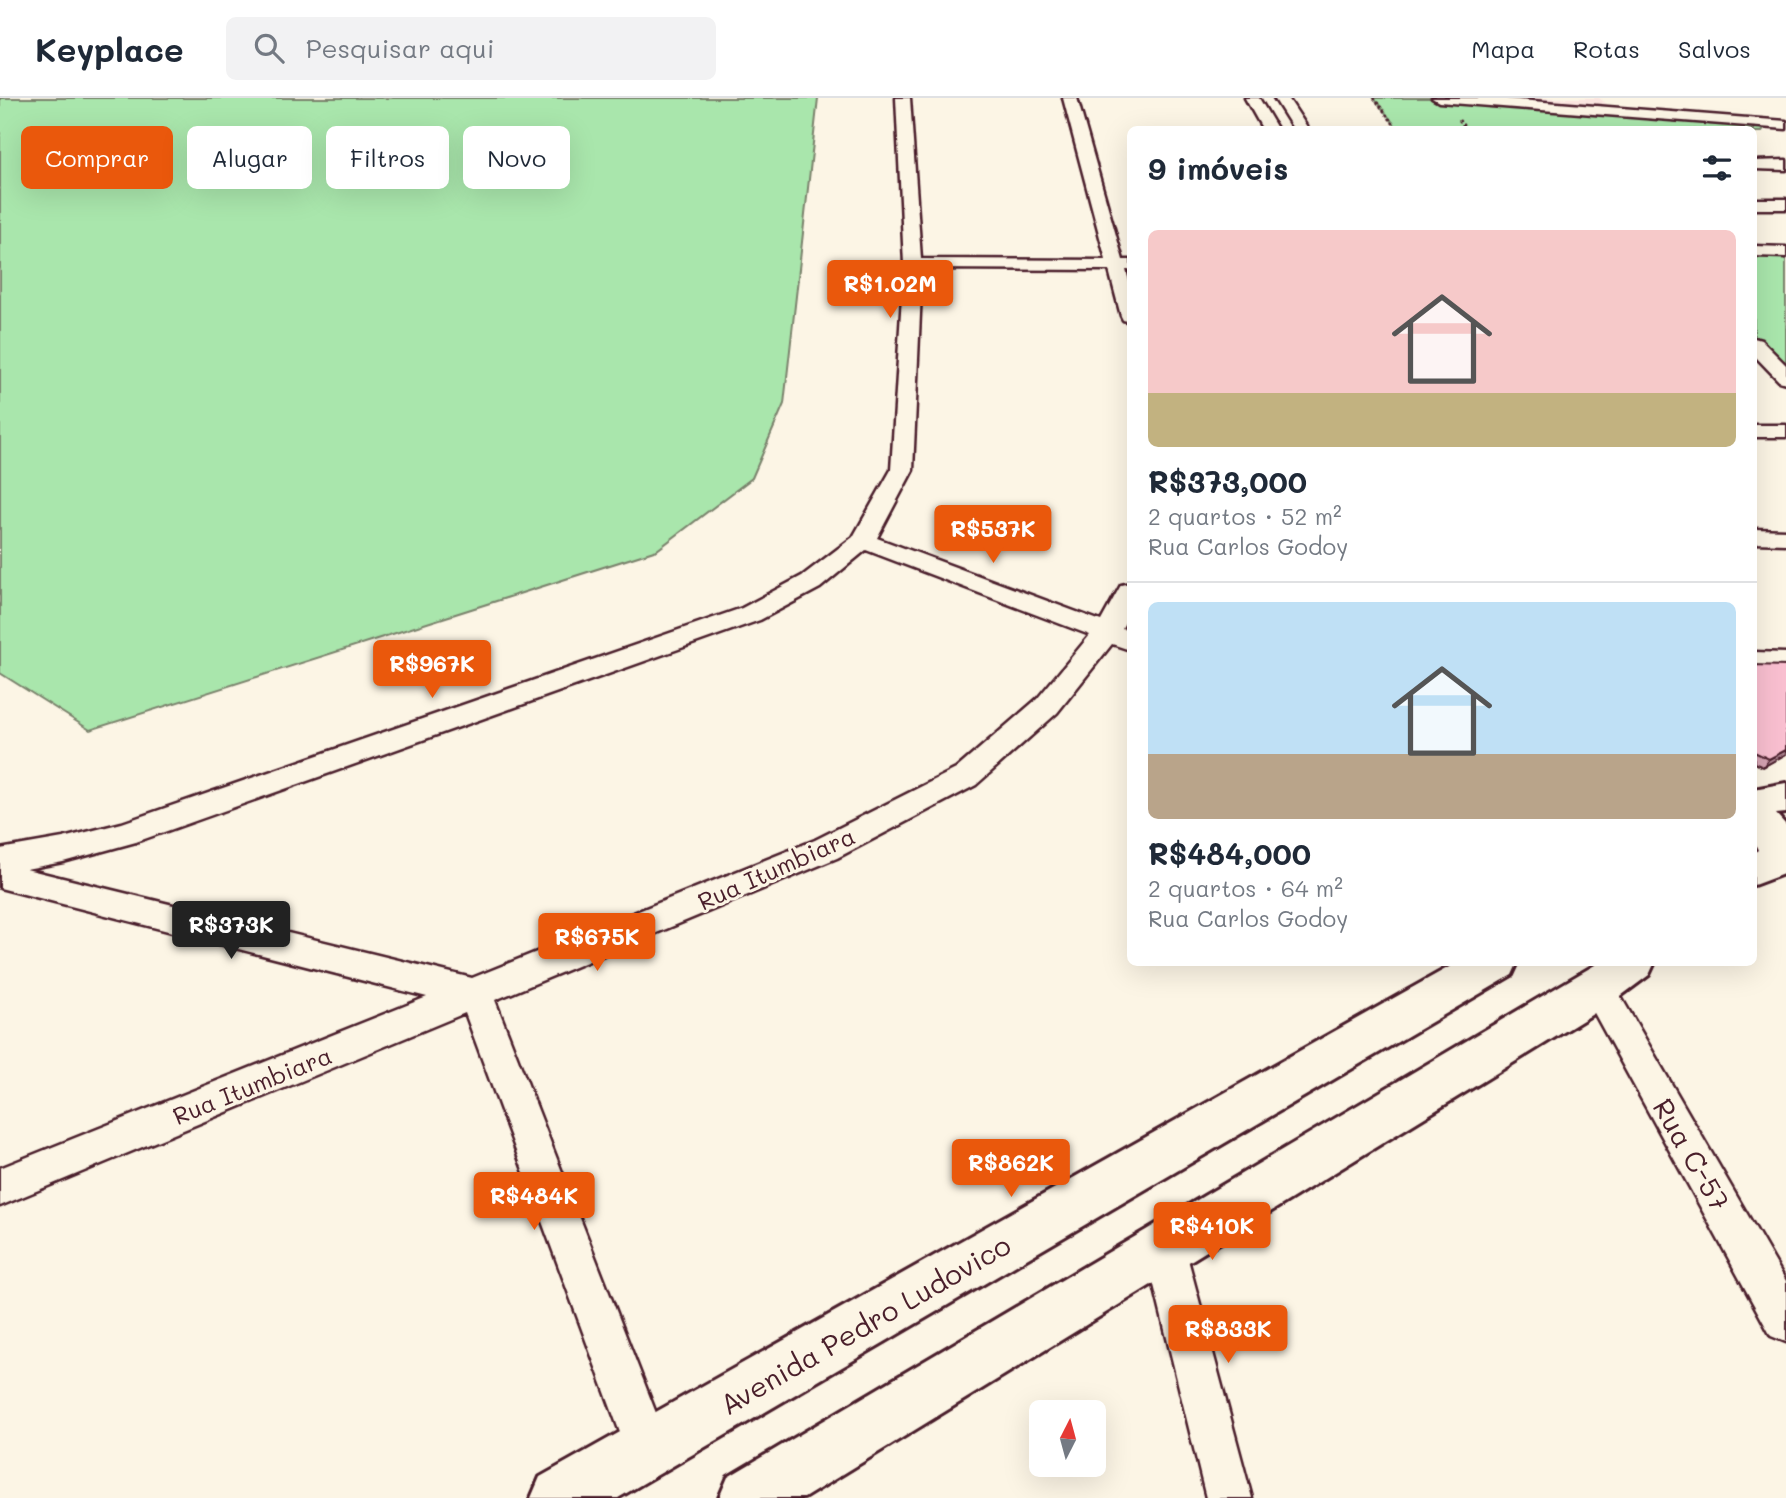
<!DOCTYPE html>
<html lang="pt">
<meta charset="utf-8">
<style>
body{margin:0;font-family:Mali,sans-serif;background:#f2f2f3;color:#1f2937;height:100vh;display:flex;flex-direction:column;font-size:26px;white-space:nowrap}
*{box-sizing:border-box;margin:0}
p{font-size:23px;color:#747a83}
.icon{flex:none;width:38px;height:38px;fill:none;stroke:currentColor;stroke-width:2;stroke-linecap:round;stroke-linejoin:round}
.map{position:relative;flex:1;overflow:hidden}
.drawer{position:absolute;left:1127px;top:28px;width:630px;height:840px;display:flex;flex-direction:column;background:#fff;border-radius:10px;box-shadow:0 7px 28px #0002}
.drawer>*{flex:none}
.hud{position:absolute;left:21px;top:28px;width:665px;height:63px;display:flex;gap:14px}
.needle{width:46px;rotate:6deg}
.buttons{position:absolute;left:1029px;top:1302px;display:grid;gap:14px}
.buttons a{display:grid;place-items:center;width:77px;height:77px;border-radius:10px;background:#fff;box-shadow:0 7px 28px #0002;font-size:35px}
.price{position:absolute;translate:-50% -60px;padding:0 16px;border-radius:7px;background:#ea580c;color:#fff;font-size:23px;line-height:46px;filter:drop-shadow(0 2px 4px #0008)}
.price::after{content:'';position:absolute;left:50%;top:42px;width:21px;height:16px;margin-left:-10px;background:inherit;clip-path:polygon(0 0,100% 0,50% 100%)}
.price.current{background:#222;color:#fff}
ul{padding:0;list-style:none}
li{display:grid;align-content:center;gap:14px;height:371px;padding:0 21px}
li+li{border-top:2px solid #e0e1e3}
li span{display:grid;place-items:center;height:217px;border-radius:10px;color:#555}
li>.icon{margin-inline-start:auto}
span .icon{width:126px;height:126px;fill:#fffc;stroke-width:1}
li b{font-size:30px}
h2{display:flex;justify-content:space-between;align-items:center;height:84px;padding:0 21px;font-size:30px}
.pill{padding:0 24px;border-radius:10px;background:#fff;box-shadow:0 7px 28px #0002;font-size:24px;line-height:63px}
.pill.current{background:#ea580c;color:#fff}
header{display:flex;align-items:center;gap:42px;box-sizing:border-box;height:98px;padding:0 35px;background:#fff;border-bottom:2px solid #e0e1e3}
header strong{font-size:33px}
nav{display:flex;gap:38px;margin-inline-start:auto;font-size:24px}
.search{width:490px;height:63px;background:#f2f2f3;display:flex;align-items:center;gap:18px;box-sizing:border-box;padding:0 24px;border-radius:10px;color:#747a83;font-size:26px}
.map>svg:first-child{display:block}
.built{fill:#fbe5df}
.green{fill:#a9e6ac;stroke:#7a826c;stroke-width:2}
.lines{fill:none;stroke-linecap:round;stroke-linejoin:round}
.minor-casing{stroke:#4a1f2b;stroke-width:5}
.major-casing{stroke:#4a1f2b;stroke-width:6}
.path{stroke:#4a1f2b;stroke-width:2.5;stroke-dasharray:2.5 2.5;stroke-linecap:butt}
.minor{fill:#fcf5e5;fill-rule:evenodd}
.major{fill:#fcf5e5;fill-rule:evenodd}
.wall{fill:#d6a4b3;stroke:#4a1f2b;stroke-width:2}
.shaded-wall{fill:#ae8692;stroke:#4a1f2b;stroke-width:2}
.building{fill:#f9bfd0;stroke:#4a1f2b;stroke-width:2}
.labels{text-anchor:middle;dominant-baseline:central;stroke-width:6;stroke-linejoin:round;paint-order:stroke}
.street-label{font-size:24px;fill:#4a1f2b;stroke:#fcf5e5}
.near-street-label{font-size:28px;fill:#4a1f2b;stroke:#fcf5e5}
</style>
<header>
<strong>Keyplace</strong>
<div class="search"><svg class="icon" aria-label="search" viewBox="0 0 24 24"><circle cx="10" cy="10" r="6"/><path d="M15 15l6 6"/></svg>Pesquisar aqui</div>
<nav><a>Mapa</a><a>Rotas</a><a>Salvos</a></nav>
</header>
<div class="map">
<svg width="1786" height="1400" viewBox="0 0 1786 1400">
<rect width="100%" height="100%" fill="#fcf5e5"/>
<filter id="ink" filterUnits="userSpaceOnUse"><feTurbulence type="fractalNoise" baseFrequency=".0143" numOctaves="2"/><feDisplacementMap in="SourceGraphic" scale="14" xChannelSelector="R" yChannelSelector="G"/><feConvolveMatrix kernelMatrix="1 2 1 2 8 2 1 2 1" color-interpolation-filters="sRGB"/></filter>
<g filter="url(#ink)">
<path class="built" d="M1468 0H1599L1613 11Z"/>
<path class="green" d="M0 0H818L784 306 752 380 657 452 90 632 0 575Z
M1374 0H1439L1768 27 1762 34H1754V32L1398 31Z
M1754 153 1786 154V279L1754 246Z"/>
<g class="lines">
<g class="minor-casing">
<path id="minor" d="M896 0H910L921 161 1106 162 1063 0H1077L1123 162H1130V172H1126L1130 187V224L1123 222 1121 218 1109 172 922 171 913 372 877 440 1101 523 1121 487 1130 485V515L1122 530 1130 534V552L1112 546 1057 615 976 687 837 760 495 902 670 1351 664 1367 648 1373 632 1367 465 915 0 1108V1070L427 899 0 790V751L63 740 122 725 742 510 802 478 853 439 891 372 904 166ZM866 452 1090 537 1037 601 956 671 815 742 472 880 26 771 63 764 136 744 760 522 820 490Z
M1245 0H1259L1278 32H1263Z
M1274 0H1288L1309 32H1294Z
M1432 0H1493L1786 23V31L1439 4Z
M1786 62V72L1754 71V63Z
M1754 101H1786V111H1754Z
M1754 148 1786 149V159L1754 158Z
M1754 240 1761 242 1786 267V285L1779 283 1754 257Z
M1754 327H1786V339H1754Z
M1754 431 1786 432V446L1754 445Z
M1754 554 1786 555V573L1754 572Z
M1598 875 1610 880 1786 1183V1244L1771 1238 1586 900 1581 890 1586 880Z
M1165 1130 1179 1136 1185 1150 1252 1400H1206L1145 1150 1151 1136Z"/>
</g>
<g class="major-casing">
<path id="major" d="M1786 685V715L1776 716 1786 727V775L1754 787V755L1758 752 1754 743V691Z
M1458 864H1518L1512 877 618 1400H531L540 1379Z
M1600 864H1655L1649 877 1614 903 804 1400H719L728 1379Z"/>
</g>
<path class="path" d="M1374 0 1398 32
M1459 22 1467 32"/>
<use href="#minor" class="minor"/>
<use href="#major" class="major"/>
</g>
<path class="wall" d="M1754 567 1786 656 1763 669 1754 665Z"/>
<path class="shaded-wall" d="M1786 652V656L1763 669 1769 661Z"/>
<path class="building" d="M1754 567 1786 568V652L1769 661 1754 654Z"/>
</g>
<g class="labels">
<g class="street-label">
<text transform="translate(776 770) rotate(-24)">Rua Itumbiara</text>
<text transform="translate(252 987) rotate(-22)">Rua Itumbiara</text>
</g>
<g class="near-street-label">
<text transform="translate(1692 1056) rotate(60)">Rua C-57</text>
<text transform="translate(865 1226) rotate(-30)">Avenida Pedro Ludovico</text>
</g>
</g>
</svg>
<div class="buttons">
<a><svg class="needle" viewBox="-14 -14 28 28"><path d="M0-13l5 13h-10z" fill="#e53935"/><path d="M0 13l5-13h-10z" fill="#747a83"/></svg></a>
</div>
<b class="price" style="left:890px;top:222px">R$1.02M</b>
<b class="price" style="left:993px;top:467px">R$537K</b>
<b class="price" style="left:432px;top:602px">R$967K</b>
<b class="price current" style="left:231px;top:863px">R$373K</b>
<b class="price" style="left:597px;top:875px">R$675K</b>
<b class="price" style="left:1011px;top:1101px">R$862K</b>
<b class="price" style="left:534px;top:1134px">R$484K</b>
<b class="price" style="left:1212px;top:1164px">R$410K</b>
<b class="price" style="left:1228px;top:1267px">R$833K</b>
<div class="hud">
<a class="pill current">Comprar</a>
<a class="pill">Alugar</a>
<a class="pill">Filtros</a>
<a class="pill">Novo</a>
</div>
<section class="drawer">
<h2>9 imóveis<svg class="icon" aria-label="filters" viewBox="0 0 24 24"><path d="M4 7h16M4 17h16"/><circle cx="9" cy="7" r="2"/><circle cx="15" cy="17" r="2"/></svg></h2>
<ul>
<li><span style="background:linear-gradient(#f6c9c9 75%,#c2b280 0)"><svg class="icon" aria-label="home" viewBox="0 0 24 24"><path d="M3 11l9-7 9 7M6 9v11h12V9"/></svg></span><div><b>R$373,000</b><p>2 quartos · 52 m²</p><p>Rua Carlos Godoy</p></div></li>
<li><span style="background:linear-gradient(#bfe0f5 70%,#b9a48a 0)"><svg class="icon" aria-label="home" viewBox="0 0 24 24"><path d="M3 11l9-7 9 7M6 9v11h12V9"/></svg></span><div><b>R$484,000</b><p>2 quartos · 64 m²</p><p>Rua Carlos Godoy</p></div></li>
</ul>
</section>
</div>
